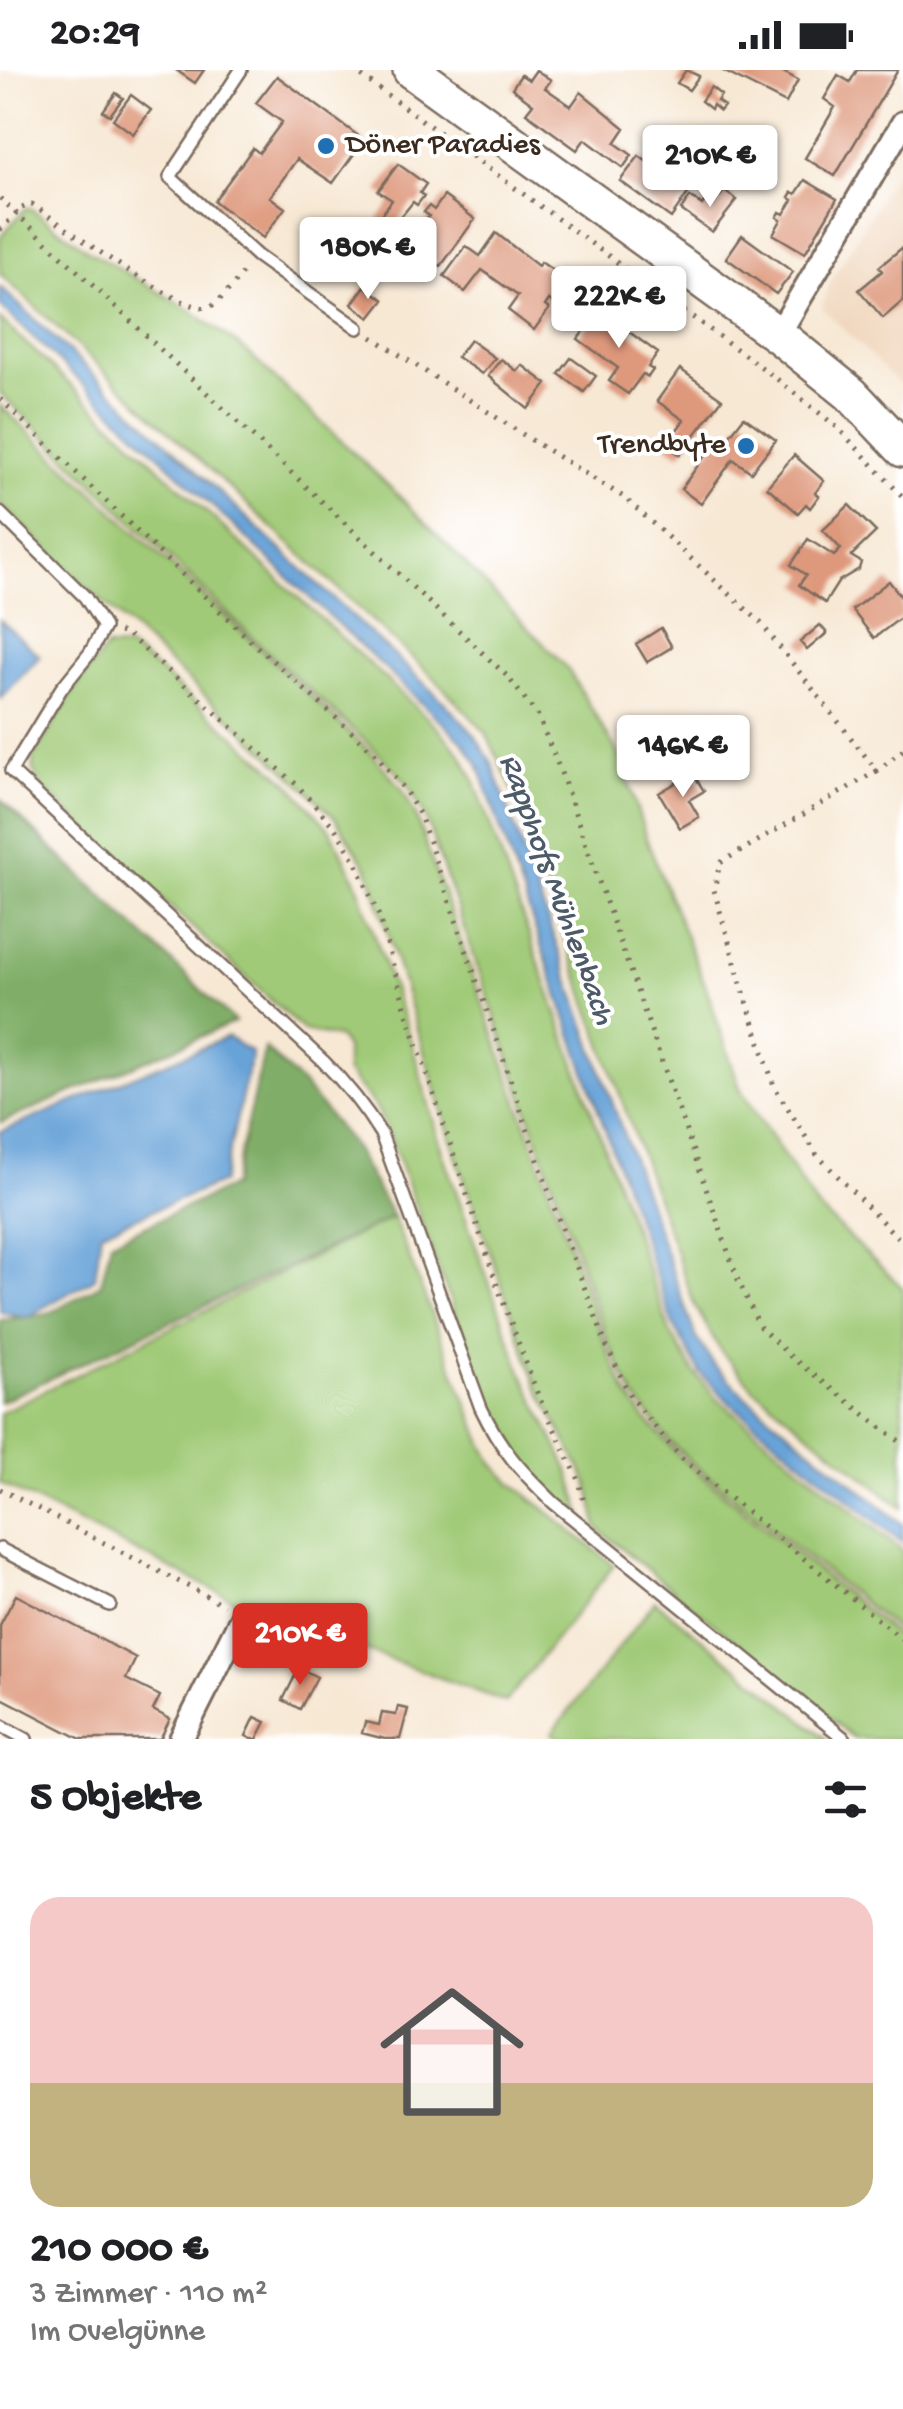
<!DOCTYPE html>
<html lang="de">
<meta charset="utf-8">
<style>
body{margin:0;font-family:"Gochi Hand",sans-serif;background:#f2f2f2;color:#202124;height:100vh;display:flex;flex-direction:column;font-size:38px;white-space:nowrap}
*{box-sizing:border-box;margin:0}
p{font-size:32px;color:#757577}
.icon{flex:none;width:55px;height:55px;fill:none;stroke:currentColor;stroke-width:2;stroke-linecap:round;stroke-linejoin:round}
.map{position:relative;height:1669px;overflow:hidden}
.side{display:flex;flex-direction:column;background:#fff;flex:1}
.side>*{flex:none}
.price{position:absolute;translate:-50% -85px;padding:0 22px;border-radius:10px;background:#fff;color:#222;font-size:32px;line-height:65px;filter:drop-shadow(0 2px 5px #0008)}
.price::after{content:'';position:absolute;left:50%;top:60px;width:30px;height:22px;margin-left:-15px;background:inherit;clip-path:polygon(0 0,100% 0,50% 100%)}
.price.on{background:#d93025;color:#fff}
ul{padding:0;list-style:none}
li{display:grid;align-content:center;gap:20px;height:530px;padding:0 30px}
li+li{border-top:2px solid #e0e0e0}
li span{display:grid;place-items:center;height:310px;border-radius:30px;color:#555}
li>.icon{margin-inline-start:auto}
span .icon{width:180px;height:180px;fill:#fffc;stroke-width:1}
li b{font-size:42px}
h2{display:flex;justify-content:space-between;align-items:center;height:120px;padding:0 30px;font-size:42px}
.status{display:flex;justify-content:space-between;align-items:center;height:70px;padding:0 50px;background:#fff;direction:ltr}
.status svg{height:28px;fill:currentColor}
.map>svg:first-child{display:block}
.built{fill:#f0d6bc}
.green{fill:#a0ca77;stroke:#6e7a4a;stroke-width:2.5}
.forest{fill:#80ae68;stroke:#5e6c43;stroke-width:2.5}
.water{fill:#67a3d8;stroke:#51667b;stroke-width:2.5}
.building{fill:#de987b}
.lines{fill:none;stroke-linecap:round;stroke-linejoin:round}
.service-casing{stroke:#7d6c5e;stroke-width:16}
.minor-casing{stroke:#7d6c5e;stroke-width:28}
.primary-casing{stroke:#7d6c5e;stroke-width:40}
.path{stroke:#7d6c5e;stroke-width:5;stroke-dasharray:2.5 8;stroke-linecap:butt}
.service{stroke:#fff;stroke-width:11}
.minor{stroke:#fff;stroke-width:22}
.primary{stroke:#fff;stroke-width:35}
.path-bridge{stroke:#7d6c5e;stroke-width:5;stroke-dasharray:2.5 8;stroke-linecap:butt}
.poi-dot{fill:#1f6fb2;stroke:#fff;stroke-width:4}
.labels{text-anchor:middle;dominant-baseline:central;stroke-width:8;stroke-linejoin:round;paint-order:stroke}
.poi-label{font-size:30px;fill:#3b2a1e;stroke:#fff;text-anchor:start}
.water-label{font-size:32px;font-style:italic;fill:#4d5a68;stroke:#fff}
</style>
<div class="status"><b>20:29</b><svg viewBox="0 0 49 12"><path d="M0 12V9h3v3zM5 12V6h3v6zM10 12V3h3v9zM15 12V0h3v12zM26 1h20v11H26zM47 4h2v5h-2z"/></svg></div>
<div class="map">
<svg width="903" height="1669" viewBox="0 0 903 1669">
<rect width="100%" height="100%" fill="#fff"/>
<filter id="ink" filterUnits="userSpaceOnUse"><feTurbulence type="fractalNoise" baseFrequency=".01" numOctaves="2"/><feDisplacementMap in="SourceGraphic" scale="20" xChannelSelector="R" yChannelSelector="G"/><feConvolveMatrix kernelMatrix="1 2 1 2 8 2 1 2 1" color-interpolation-filters="sRGB"/></filter>
<filter id="wash" filterUnits="userSpaceOnUse"><feTurbulence type="fractalNoise" baseFrequency=".0048" numOctaves="4" result="noise"/><feDisplacementMap in="SourceGraphic" scale="40" xChannelSelector="R" yChannelSelector="G"/><feGaussianBlur stdDeviation="2.25" result="paint"/><feColorMatrix in="noise" values="0 0 0 0 0 0 0 0 0 0 0 0 0 0 0 0 0 1.4 0 .05"/><feComposite in="paint" operator="in"/></filter>
<g filter="url(#wash)">
<rect width="100%" height="100%" fill="#f7e8d4"/>
<path class="built" d="M903 89V317L822 238 829 215Z"/>
<path class="green" d="M26 138H30L89 181 192 241 245 280 393 420 567 598 621 688 646 768 706 917 740 1019 817 1137 903 1218V1438L754 1319 720 1280 694 1234 511 717 486 663 435 609 0 204V167Z
M0 249 437 657 460 683 473 707 670 1262 693 1301 715 1327 903 1481V1565L689 1390 666 1367 634 1326 608 1272 425 746 407 713 374 679 258 573 0 323Z
M0 335 373 685 402 719 415 744 605 1275 627 1324 644 1348 683 1390 903 1571V1669H855L598 1459 588 1413 537 1316 453 1077 368 799 335 748 303 716 88 518 0 433Z
M107 577 130 578 160 602 289 713 330 760 356 811 411 971 443 1085 521 1301 569 1402 583 1448C558 1426 527 1405 510 1376 502 1361 498 1349 488 1334L389 1064 377 1039 346 1001V978L339 968 303 960 43 719 33 701V688L79 613Z
M393 1147 483 1374 494 1395 511 1412 614 1495 506 1632 248 1537 0 1413V1343Z
M655 1531 827 1669H559L552 1663Z"/>
<path class="forest" d="M0 729 235 952 0 1053Z
M265 978 305 1017 351 1073 393 1147 0 1332V1250L48 1244 101 1214 111 1172 232 1116Z"/>
<path class="water" d="M0 217 443 631 474 664 492 693 695 1265 714 1295 744 1325 903 1454V1473L730 1333 700 1303 672 1252 478 694 463 672 0 236Z
M0 550 40 586 0 629Z
M228 967 252 983 222 1112 101 1162 95 1208 27 1247 0 1242V1062Z"/>
<g id="blocks">
<path class="building" d="M176 0H204L195 13Z
M536 0 551 10 545 18 571 36 581 22 625 58 615 73 632 85 623 98 585 69 577 80 526 43 533 34 512 18 521 5 529 10Z
M686 0 699 6 689 20 677 13Z
M721 0H779L798 10 786 33Z
M857 0H898L835 106 805 88 835 37 824 29 838 5 850 12Z
M277 6 364 70 333 113 297 89 270 127 285 138 263 168 214 131 253 78 259 83 282 52 256 33Z
M711 17 721 25 717 31 724 36 720 41 713 35 711 39 701 31Z
M116 23 123 28 110 45 103 41Z
M131 25 151 40 133 64 113 49Z
M639 86 689 122 671 148 620 111Z
M398 94 426 114 420 123 424 126 417 135 413 132 391 159 378 149 392 130 378 121Z
M805 110 837 129 805 183 773 164 781 150 777 147 780 142 784 144 793 130 789 127 792 122 796 124Z
M724 121 737 130 712 162 681 140 690 127 702 135 706 129 713 134Z
M444 126 475 149 441 196 410 174 429 146 424 142 429 136 434 140Z
M496 163 538 196 541 192 569 212 554 233 549 230 545 236 549 239 534 260 508 240 518 226 482 200 465 222 444 206 466 176 480 186Z
M742 165 793 202 776 224 726 188Z
M903 177V231L883 248 859 220 882 201 879 197Z
M365 216 384 230 370 248 352 234Z
M599 240 658 283 648 297 653 300 648 307 643 304 628 324 609 311 618 298 578 269Z
M470 270 495 288 482 304 457 287Z
M571 288 596 306 584 322 559 304Z
M501 289 517 301 522 295 547 314 528 339 488 306Z
M680 299 722 329 680 385 666 375 684 350 657 331Z
M744 347 776 370 751 402 733 389 701 434 681 419 717 369 723 374Z
M794 385 824 411 815 423 819 426 810 438 806 434 798 443 767 417Z
M849 435 876 462 851 486 861 492 859 499 839 511 825 533 799 515 806 505 791 495 808 469 834 486 841 479 823 460Z
M889 511 901 527 903 526V546L874 568 852 540Z
M820 555 827 563 807 580 800 572Z
M661 558 672 577 647 592 636 574Z
M693 703 704 721 689 730 699 747 680 758 659 723Z
M16 1525 136 1588 126 1609 160 1626 153 1640 170 1649 160 1669H81L0 1627V1555Z
M299 1598 317 1607 300 1639 283 1630Z
M398 1637 408 1639 400 1669H385L362 1663 365 1652 379 1655 382 1643 396 1645Z
M255 1647 266 1652 257 1669H252L246 1666Z"/>
</g>
</g>
<g filter="url(#ink)">
<use href="#blocks" fill-opacity="0" stroke="#7d6c5e" stroke-width="2.5"/>
<g class="lines">
<g class="service-casing">
<path id="service" d="M241 0 170 107 257 186 358 258
M0 443 85 527 104 557 90 583 61 619 11 701 323 991C346 1014 364 1036 381 1064L481 1338C501 1380 521 1401 554 1433L845 1669
M0 1479 110 1535
M0 1655 26 1669"/>
</g>
<g class="minor-casing">
<path id="minor" d="M778 265 903 53
M181 1669 243 1545"/>
</g>
<g class="primary-casing">
<path id="primary" d="M411 0 778 265 851 324 903 379"/>
</g>
<path class="path" d="M353 0 768 302 837 357 903 427
M0 128 507 606 538 646 560 700 738 1210 760 1257 791 1287 903 1374
M22 138 32 134C59 153 181 244 208 237 219 235 238 208 246 198
M372 267 533 371 625 428 760 552 877 701 903 680
M0 329 253 573 374 682 404 719 420 745 555 1140 607 1277 631 1328 680 1387 903 1570
M119 562 127 564 297 715 335 758 356 792 379 846 408 947 498 1218 538 1325 579 1410 584 1433
M877 701 720 793 714 820 740 910 774 1016 817 1085 903 1173
M0 1419 224 1535"/>
<use href="#service" class="service"/>
<use href="#minor" class="minor"/>
<use href="#primary" class="primary"/>
<path class="path-bridge" d="M0 160 22 138"/>
</g>
</g>
<g class="poi-dot">
<circle cx="326" cy="76" r="10"/>
<circle cx="746" cy="376" r="10"/>
</g>
<g class="labels">
<g class="poi-label">
<text x="346" y="76">Döner Paradies</text>
<text x="726" y="376" text-anchor="end">Trendbyte</text>
</g>
<g class="water-label">
<text transform="translate(555 820) rotate(70)">Rapphofs Mühlenbach</text>
</g>
</g>
</svg>
<b class="price" style="left:710px;top:140px">210K €</b>
<b class="price" style="left:368px;top:232px">180K €</b>
<b class="price" style="left:619px;top:281px">222K €</b>
<b class="price" style="left:683px;top:730px">146K €</b>
<b class="price on" style="left:300px;top:1618px">210K €</b>
</div>
<section class="side">
<h2>5 Objekte<svg class="icon" aria-label="filters" viewBox="0 0 24 24"><path d="M4 7h16M4 17h16"/><circle cx="9" cy="7" r="2"/><circle cx="15" cy="17" r="2"/></svg></h2>
<ul>
<li><span style="background:linear-gradient(#f6c9c9 60%,#c2b280 0)"><svg class="icon" aria-label="home" viewBox="0 0 24 24"><path d="M3 11l9-7 9 7M6 9v11h12V9"/></svg></span><div><b>210 000 €</b><p>3 Zimmer · 110 m²</p><p>Im Ovelgünne</p></div></li>
</ul>
</section>
